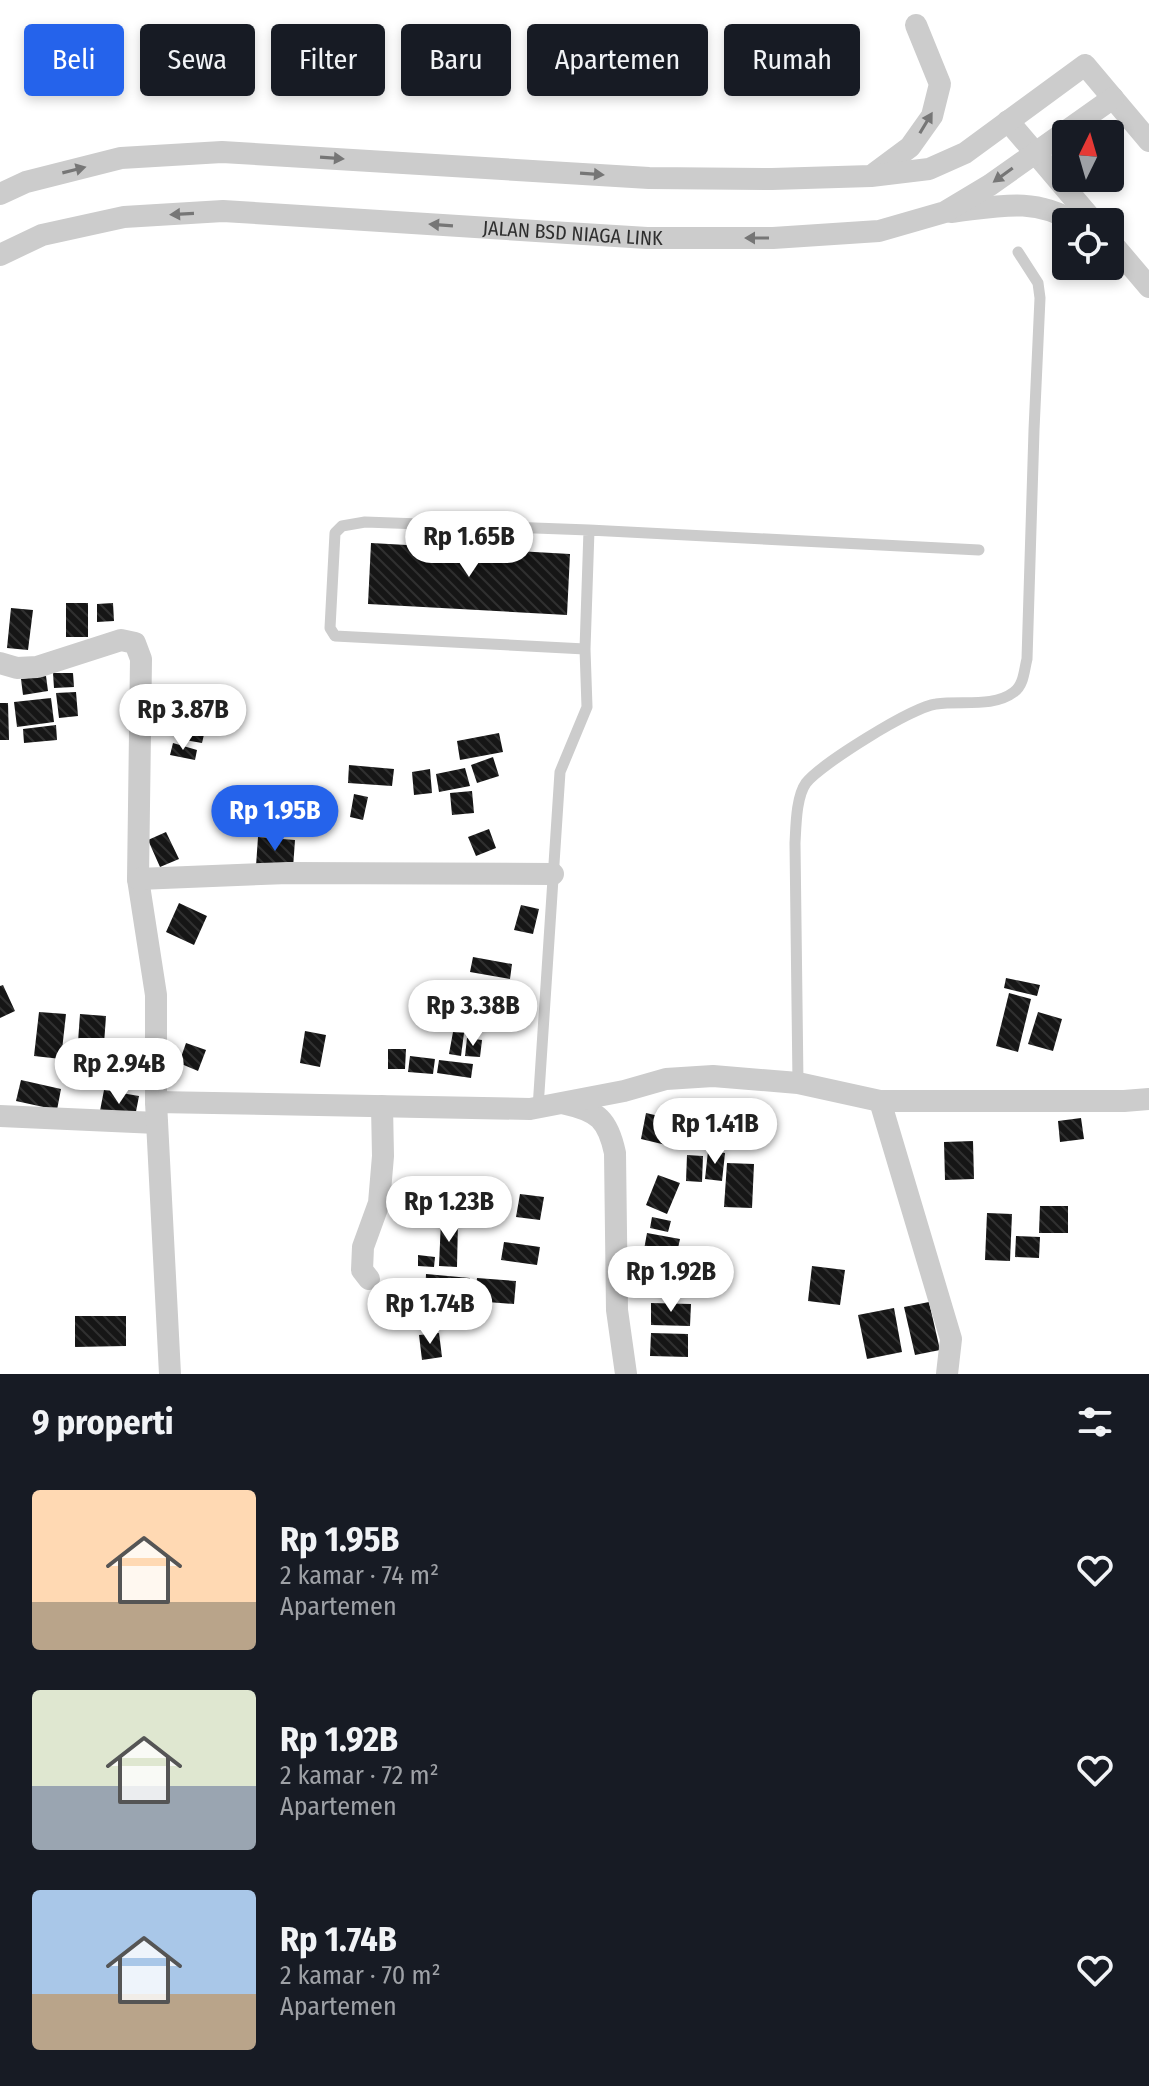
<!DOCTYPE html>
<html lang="id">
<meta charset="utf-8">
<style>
body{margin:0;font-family:"Fira Sans Condensed",sans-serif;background:#20242c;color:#f1f3f6;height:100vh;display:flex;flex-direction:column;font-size:30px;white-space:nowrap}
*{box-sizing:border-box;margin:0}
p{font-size:26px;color:#9ea1a6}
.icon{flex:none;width:44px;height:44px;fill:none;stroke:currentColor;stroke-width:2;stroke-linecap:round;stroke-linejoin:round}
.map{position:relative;height:1374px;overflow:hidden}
.drawer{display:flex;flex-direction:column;background:#171b24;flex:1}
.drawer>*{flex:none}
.hud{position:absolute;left:24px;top:24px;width:1102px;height:72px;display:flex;gap:16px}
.needle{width:52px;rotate:5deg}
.buttons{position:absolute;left:1052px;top:120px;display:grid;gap:16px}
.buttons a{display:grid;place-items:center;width:72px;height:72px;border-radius:8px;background:#171b24;box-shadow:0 4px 12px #0003;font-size:40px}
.price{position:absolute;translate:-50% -68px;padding:0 18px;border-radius:28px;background:#fff;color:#222;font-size:26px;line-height:52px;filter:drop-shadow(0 2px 4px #0008)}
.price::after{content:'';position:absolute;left:50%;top:48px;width:24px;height:18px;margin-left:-12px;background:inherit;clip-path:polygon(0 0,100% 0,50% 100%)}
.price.on{background:#2563eb;color:#fff}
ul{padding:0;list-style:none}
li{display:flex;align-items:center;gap:24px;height:200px;padding:0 32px}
li span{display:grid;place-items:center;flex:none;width:224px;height:160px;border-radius:8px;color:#555}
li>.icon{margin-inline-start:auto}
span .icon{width:96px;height:96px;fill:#fffc;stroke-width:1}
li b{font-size:34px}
h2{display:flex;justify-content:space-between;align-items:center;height:96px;padding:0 32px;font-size:34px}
.chip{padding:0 28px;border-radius:8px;background:#171b24;box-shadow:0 4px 12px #0003;font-size:28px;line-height:72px}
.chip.on{background:#2563eb;color:#fff}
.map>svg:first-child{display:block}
.building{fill:url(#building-back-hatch)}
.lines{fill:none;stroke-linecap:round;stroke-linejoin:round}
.lane{stroke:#ccc;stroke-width:11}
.street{stroke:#ccc;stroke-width:22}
.oneway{fill:#767676}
.labels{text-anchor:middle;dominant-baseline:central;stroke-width:8;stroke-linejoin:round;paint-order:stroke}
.street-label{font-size:20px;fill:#2f2f2f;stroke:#fff}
</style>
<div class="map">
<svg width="1149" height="1374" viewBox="0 0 1149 1374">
<defs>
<pattern id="building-back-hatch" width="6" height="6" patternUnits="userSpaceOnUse" patternTransform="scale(2)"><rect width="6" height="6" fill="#161616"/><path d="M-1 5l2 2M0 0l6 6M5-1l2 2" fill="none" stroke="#303030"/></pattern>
</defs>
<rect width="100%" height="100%" fill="#fff"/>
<path class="building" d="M371 543 570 554 567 615 368 604Z
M66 603H88V637H66Z
M113 603 114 621 97 622V604Z
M11 608 33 610 28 650 7 648Z
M53 673H73L74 687 54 688Z
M46 676 48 691 23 695 21 679Z
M76 692 78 716 59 718 56 693Z
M51 698 54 722 17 727 14 702Z
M0 703H8L9 740H0Z
M182 722 206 726 202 743 179 739Z
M56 725 57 740 24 743 23 729Z
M499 733 503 752 460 760 457 741Z
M173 743 197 750 195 760 170 755Z
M493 757 499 776 477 783 471 765Z
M349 765 394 769 392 786 348 783Z
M465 768 470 786 439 792 436 774Z
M430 769 432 793 414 795 412 772Z
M472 791 474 813 452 815 450 793Z
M354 794 368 797 363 820 350 817Z
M489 829 496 848 476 856 468 837Z
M166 832 179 859 160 867 148 840Z
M258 837 295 840 293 868 256 866Z
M179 903 207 916 194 945 166 932Z
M521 905 539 909 533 934 514 930Z
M473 957 512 964 510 979 470 972Z
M1006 978 1040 985 1037 996 1004 988Z
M3 985 15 1011 0 1018V986Z
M1009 993 1031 999 1018 1052 996 1046Z
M470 1002 500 1003V1022L469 1021Z
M39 1012 66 1014 61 1059 34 1056Z
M1038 1012 1062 1019 1053 1051 1028 1044Z
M80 1014 106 1016 102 1072 76 1070Z
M305 1031 326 1035 320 1067 300 1063Z
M453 1032 464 1033 461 1056 449 1054Z
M467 1038 482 1040 480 1057 465 1056Z
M186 1043 206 1050 198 1071 179 1063Z
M388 1049H406L405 1069H388Z
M410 1056 435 1059 433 1074 408 1072Z
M439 1060 473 1064 471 1078 437 1073Z
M21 1080 61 1089 57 1110 16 1101Z
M104 1090 139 1096 134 1122 99 1116Z
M646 1113 672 1119 666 1145 641 1139Z
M1081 1118 1084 1139 1060 1142 1058 1121Z
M690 1119 703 1121 700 1136 687 1134Z
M710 1120 736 1121 734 1142 709 1140Z
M973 1141 974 1179 945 1180 944 1142Z
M708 1151 725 1153 722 1181 705 1179Z
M687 1155 703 1156 702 1182 686 1181Z
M727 1163 754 1164 752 1208 724 1207Z
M658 1175 680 1183 667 1214 646 1205Z
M520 1194 544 1197 540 1220 516 1217Z
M1040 1206H1068V1233H1039Z
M987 1213 1012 1214 1010 1261 985 1260Z
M652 1217 671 1221 668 1232 650 1228Z
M441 1220 458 1221 457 1267 439 1266Z
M647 1233 680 1239 675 1262 643 1255Z
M1016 1236 1040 1237 1039 1258 1015 1257Z
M504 1242 540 1247 537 1265 501 1260Z
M418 1255 435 1257 434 1267 418 1266Z
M812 1266 845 1270 840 1305 808 1301Z
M650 1271 667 1273 664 1294 648 1292Z
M426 1274 470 1278 469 1298 425 1295Z
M477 1278 516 1281 514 1304 474 1301Z
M929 1302 940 1350 915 1355 904 1307Z
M651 1303 691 1304 690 1326 651 1325Z
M894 1308 902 1352 867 1359 858 1315Z
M75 1316H126V1346L75 1347Z
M439 1333 442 1357 422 1360 419 1335Z
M651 1333 688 1334V1357L650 1356Z"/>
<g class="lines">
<path class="lane" d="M585 649 335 636 330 628 335 533 342 526 365 522 589 530
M798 1083 795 843C796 826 796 797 806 783 821 764 912 707 936 704 961 700 993 708 1014 692 1024 685 1024 670 1027 659L1034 430 1040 298 1038 283 1018 252
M538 1108 560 772 587 707 585 649 589 530 979 550"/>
<g class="street">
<path d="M1008 121 1094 222"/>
<path d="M875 173 910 147 932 116 940 84 916 25"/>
<path d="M0 194 26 182 121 158 222 152 649 178 772 179 871 176 929 169 965 153 1085 65 1149 141"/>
<path d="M951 212C995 207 1034 196 1074 222"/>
<path d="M1110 241 1149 287"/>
<path id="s1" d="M0 255 42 235 124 217 223 211 647 238H773L879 231 945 212 990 185 1113 98"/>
<path d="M0 663 17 668 37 667 121 640 135 643 141 659 138 879 156 995V1102"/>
<path d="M138 879 288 873 553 874"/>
<path d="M880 1101 951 1339 947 1374"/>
<path d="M566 1104C598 1111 608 1120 615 1153L617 1310 626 1374"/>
<path d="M0 1116 157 1123"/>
<path d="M369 1279 362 1270 363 1247 379 1203 383 1156 382 1106"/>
<path d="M170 1374 156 1102 530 1109 624 1091 666 1079 713 1076 798 1083 880 1101H1124L1149 1099"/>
</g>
</g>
<defs><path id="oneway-solid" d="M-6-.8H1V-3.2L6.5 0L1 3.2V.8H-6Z" transform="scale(2)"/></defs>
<g class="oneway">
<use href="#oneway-solid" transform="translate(926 123) rotate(-59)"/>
<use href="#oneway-solid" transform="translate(332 158) rotate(4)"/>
<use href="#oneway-solid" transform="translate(74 170) rotate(-14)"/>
<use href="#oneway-solid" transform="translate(592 174) rotate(4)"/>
<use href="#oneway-solid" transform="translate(1003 175) rotate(144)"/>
<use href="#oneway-solid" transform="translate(182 214) rotate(177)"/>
<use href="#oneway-solid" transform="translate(441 225) rotate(-176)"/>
<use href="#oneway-solid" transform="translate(757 238) rotate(-180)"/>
</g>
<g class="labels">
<g class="street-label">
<text stroke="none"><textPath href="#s1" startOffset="580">JALAN BSD NIAGA LINK</textPath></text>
</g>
</g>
</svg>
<div class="buttons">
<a><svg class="needle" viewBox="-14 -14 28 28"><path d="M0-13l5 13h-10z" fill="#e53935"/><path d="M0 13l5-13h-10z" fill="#9ea1a6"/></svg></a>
<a><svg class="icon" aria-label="locate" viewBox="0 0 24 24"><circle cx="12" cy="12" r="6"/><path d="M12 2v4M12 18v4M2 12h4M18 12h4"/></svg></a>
</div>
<b class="price" style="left:469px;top:579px">Rp 1.65B</b>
<b class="price" style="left:183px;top:752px">Rp 3.87B</b>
<b class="price on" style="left:275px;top:853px">Rp 1.95B</b>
<b class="price" style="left:473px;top:1048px">Rp 3.38B</b>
<b class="price" style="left:119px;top:1106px">Rp 2.94B</b>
<b class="price" style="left:715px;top:1166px">Rp 1.41B</b>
<b class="price" style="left:449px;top:1244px">Rp 1.23B</b>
<b class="price" style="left:671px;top:1314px">Rp 1.92B</b>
<b class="price" style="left:430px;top:1346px">Rp 1.74B</b>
<div class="hud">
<a class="chip on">Beli</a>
<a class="chip">Sewa</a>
<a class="chip">Filter</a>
<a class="chip">Baru</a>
<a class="chip">Apartemen</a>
<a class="chip">Rumah</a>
</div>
</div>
<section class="drawer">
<h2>9 properti<svg class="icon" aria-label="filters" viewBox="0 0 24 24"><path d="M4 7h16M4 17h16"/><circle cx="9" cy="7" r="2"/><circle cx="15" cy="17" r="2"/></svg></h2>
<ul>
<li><span style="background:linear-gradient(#ffd9b3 70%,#b9a48a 0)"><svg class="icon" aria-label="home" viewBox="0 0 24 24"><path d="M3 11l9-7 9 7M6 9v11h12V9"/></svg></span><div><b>Rp 1.95B</b><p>2 kamar · 74 m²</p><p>Apartemen</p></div><svg class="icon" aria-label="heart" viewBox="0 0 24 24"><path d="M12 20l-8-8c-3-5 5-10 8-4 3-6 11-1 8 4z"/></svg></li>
<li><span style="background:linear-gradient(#dfe7d0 60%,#9aa5b1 0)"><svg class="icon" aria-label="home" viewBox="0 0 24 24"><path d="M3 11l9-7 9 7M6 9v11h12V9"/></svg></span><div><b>Rp 1.92B</b><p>2 kamar · 72 m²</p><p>Apartemen</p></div><svg class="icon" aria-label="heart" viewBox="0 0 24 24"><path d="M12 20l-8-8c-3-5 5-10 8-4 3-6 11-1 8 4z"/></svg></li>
<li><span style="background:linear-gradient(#a9c7e8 65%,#b9a48a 0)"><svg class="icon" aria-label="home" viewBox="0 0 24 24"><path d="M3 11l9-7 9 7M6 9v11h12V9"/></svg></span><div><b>Rp 1.74B</b><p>2 kamar · 70 m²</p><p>Apartemen</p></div><svg class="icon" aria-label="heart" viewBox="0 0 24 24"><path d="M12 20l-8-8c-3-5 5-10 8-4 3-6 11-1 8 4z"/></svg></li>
</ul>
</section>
